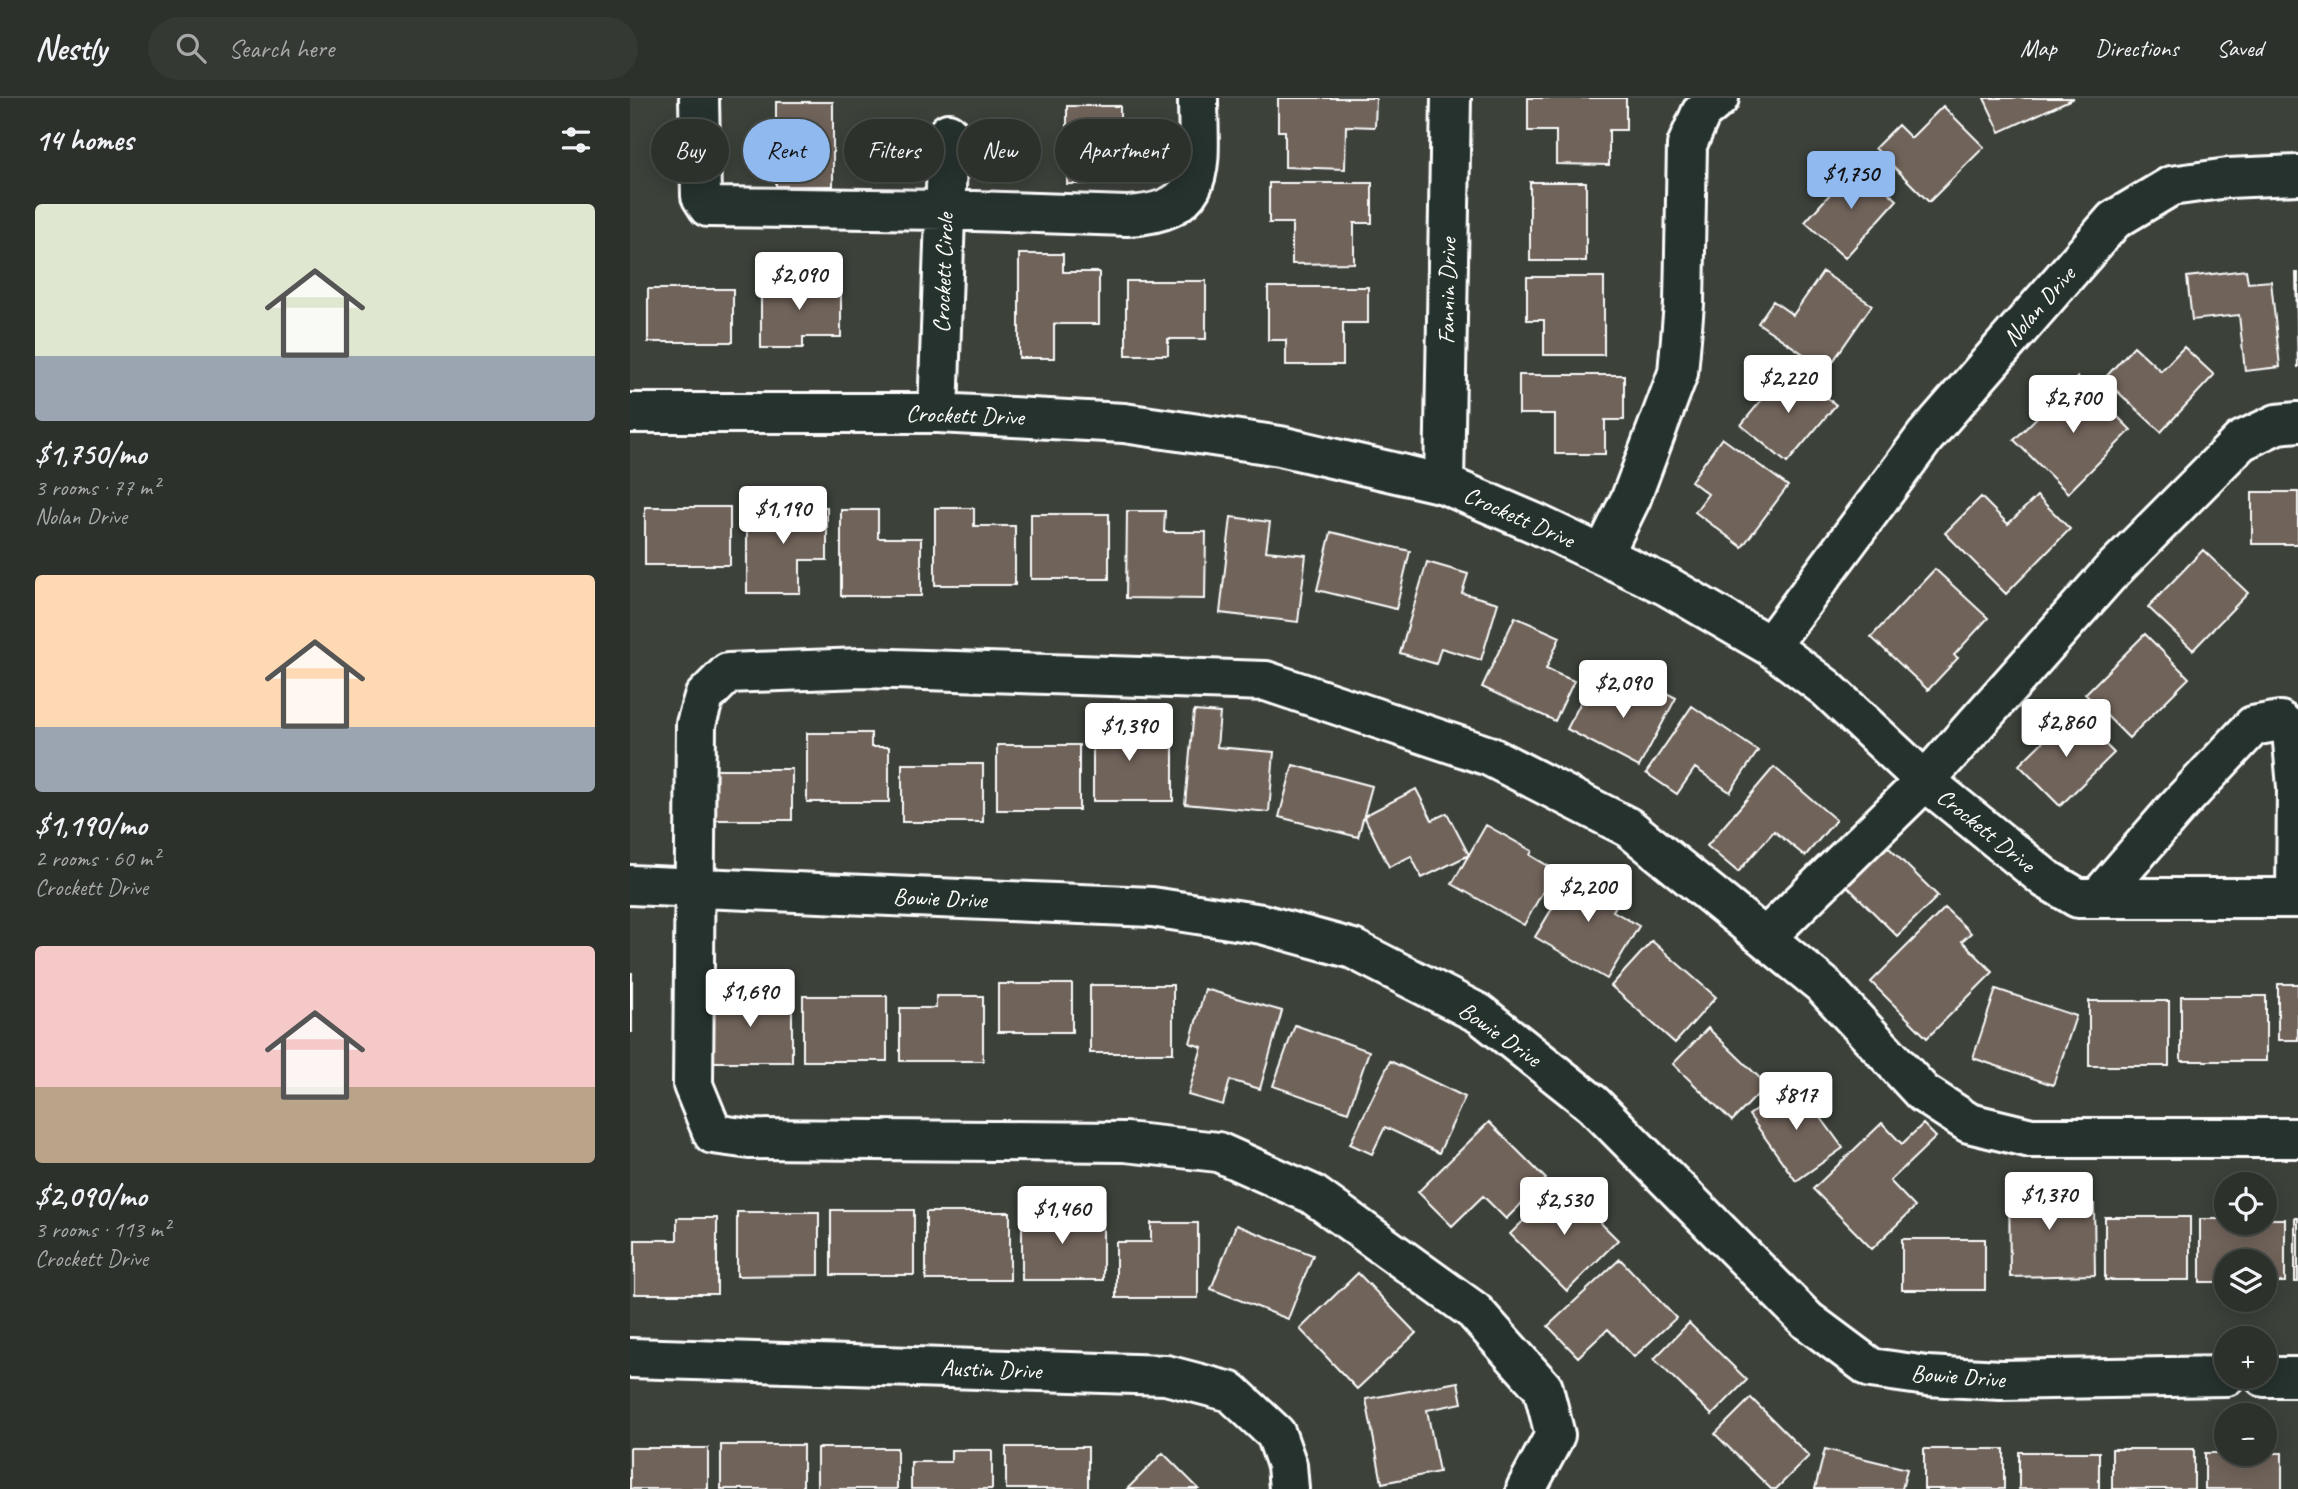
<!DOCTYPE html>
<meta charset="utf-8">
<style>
body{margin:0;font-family:Caveat,sans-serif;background:#353934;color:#f1f3f6;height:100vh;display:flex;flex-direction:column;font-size:26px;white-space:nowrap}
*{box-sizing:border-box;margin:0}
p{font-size:23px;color:#a7a9a9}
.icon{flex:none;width:38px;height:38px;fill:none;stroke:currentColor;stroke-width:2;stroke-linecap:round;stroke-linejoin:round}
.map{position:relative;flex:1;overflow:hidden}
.drawer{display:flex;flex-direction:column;background:#2d312c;width:630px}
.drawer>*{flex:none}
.guide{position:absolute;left:21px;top:21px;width:665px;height:63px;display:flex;gap:14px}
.controls{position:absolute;left:1584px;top:1074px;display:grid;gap:14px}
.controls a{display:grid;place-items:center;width:63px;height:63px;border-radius:50%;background:#2d312c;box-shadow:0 4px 18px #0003,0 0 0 2px #484c48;font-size:35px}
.price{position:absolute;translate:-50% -60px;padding:0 16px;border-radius:7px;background:#fff;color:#222;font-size:23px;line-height:46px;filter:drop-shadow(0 2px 4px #0008)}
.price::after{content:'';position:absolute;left:50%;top:42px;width:21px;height:16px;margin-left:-10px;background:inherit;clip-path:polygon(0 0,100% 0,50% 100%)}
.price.selected{background:#90b9f0;color:#111}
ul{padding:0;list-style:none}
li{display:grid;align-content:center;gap:14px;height:371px;padding:0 35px}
li span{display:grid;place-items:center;height:217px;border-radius:7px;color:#555}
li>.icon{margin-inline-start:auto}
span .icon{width:126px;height:126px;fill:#fffc;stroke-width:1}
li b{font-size:30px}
h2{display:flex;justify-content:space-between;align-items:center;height:84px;padding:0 35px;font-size:30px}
.pill{padding:0 24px;border-radius:32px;background:#2d312c;box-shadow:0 4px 18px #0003,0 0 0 2px #484c48;font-size:24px;line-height:63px}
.pill.selected{background:#90b9f0;color:#111}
header{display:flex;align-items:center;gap:42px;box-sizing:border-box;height:98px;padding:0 35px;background:#2d312c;border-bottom:2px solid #484c48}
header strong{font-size:33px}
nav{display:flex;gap:38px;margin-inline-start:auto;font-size:24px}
.search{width:490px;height:63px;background:#353934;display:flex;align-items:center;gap:18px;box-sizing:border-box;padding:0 24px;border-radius:38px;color:#a7a9a9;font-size:26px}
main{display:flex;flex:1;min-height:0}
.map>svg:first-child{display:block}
.building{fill:#6f635a;stroke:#fff;stroke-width:2}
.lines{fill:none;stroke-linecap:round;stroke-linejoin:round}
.minor-casing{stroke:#fff;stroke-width:44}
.minor{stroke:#26332d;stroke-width:38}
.labels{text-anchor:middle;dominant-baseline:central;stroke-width:7;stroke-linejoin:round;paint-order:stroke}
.street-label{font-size:24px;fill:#fff;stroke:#26332d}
</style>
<header>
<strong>Nestly</strong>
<div class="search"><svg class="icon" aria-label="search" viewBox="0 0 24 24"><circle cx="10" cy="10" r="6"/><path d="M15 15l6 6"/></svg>Search here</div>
<nav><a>Map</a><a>Directions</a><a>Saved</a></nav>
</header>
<main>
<section class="drawer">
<h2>14 homes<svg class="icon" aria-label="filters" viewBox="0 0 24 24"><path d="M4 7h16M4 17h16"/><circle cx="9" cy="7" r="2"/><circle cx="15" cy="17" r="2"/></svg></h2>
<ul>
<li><span style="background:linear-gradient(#dfe7d0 70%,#9aa5b1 0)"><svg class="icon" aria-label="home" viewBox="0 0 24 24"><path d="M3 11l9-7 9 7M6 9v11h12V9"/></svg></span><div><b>$1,750/mo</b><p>3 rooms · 77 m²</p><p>Nolan Drive</p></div></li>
<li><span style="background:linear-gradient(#ffd9b3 70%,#9aa5b1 0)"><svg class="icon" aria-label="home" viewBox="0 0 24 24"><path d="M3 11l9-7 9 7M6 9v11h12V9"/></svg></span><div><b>$1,190/mo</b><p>2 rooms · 60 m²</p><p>Crockett Drive</p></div></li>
<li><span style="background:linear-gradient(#f6c9c9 65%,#b9a48a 0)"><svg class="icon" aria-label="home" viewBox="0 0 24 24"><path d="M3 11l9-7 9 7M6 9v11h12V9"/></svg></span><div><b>$2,090/mo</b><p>3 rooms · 113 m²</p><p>Crockett Drive</p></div></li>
</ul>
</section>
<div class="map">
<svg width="1668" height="1391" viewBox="0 0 1668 1391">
<rect width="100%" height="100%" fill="#3c413a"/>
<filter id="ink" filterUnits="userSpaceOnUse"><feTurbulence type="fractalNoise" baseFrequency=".0143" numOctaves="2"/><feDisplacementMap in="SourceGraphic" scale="14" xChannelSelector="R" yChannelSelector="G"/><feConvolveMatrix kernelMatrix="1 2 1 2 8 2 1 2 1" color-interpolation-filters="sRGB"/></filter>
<g filter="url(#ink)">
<path class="building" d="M648 0H746L745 29 716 28 715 71 655 69V33H648Z
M898 0H996V32H979V67L926 66V33H898Z
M1354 0H1444L1370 34Z
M146 4H203V88H146Z
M437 8H490V86H437Z
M1313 8 1354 49 1299 104 1245 50 1268 27 1281 40Z
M1227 66 1267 102 1215 160 1175 124Z
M900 84H956V163H900Z
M639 85H742V125H724V165L662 166V125H639Z
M389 156H433V174H469V226H424V260H389Z
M1616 172 1618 185 1641 183 1650 269 1615 273 1609 217 1562 222 1557 179Z
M1193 174 1242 207 1197 272 1128 225 1143 203 1163 217Z
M1666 175H1668V270Z
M897 179H974V257H914V222H897Z
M131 182H211V239H173V250H131Z
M496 183H576V241H538V257H496Z
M638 189H738V225H713V267H656V242H638Z
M18 191H103V244H18Z
M1504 248 1531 273 1554 249 1584 277 1531 334 1474 281Z
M1159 268 1206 307 1157 365 1111 327Z
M889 277H994V322H975V356H925V316H889Z
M1448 279 1501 332 1438 395 1384 342Z
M1092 340 1158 388 1112 449 1065 414 1078 396 1061 383Z
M1622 394H1668V446H1622Z
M1407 398 1440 431 1376 496 1315 435 1351 399 1378 426Z
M15 409H100V467H15Z
M117 409H197V462H170V495H117Z
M305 410H344V428H385V487H305Z
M211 412H248V440H291V498H211Z
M497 413H535L534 434H576L575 501 496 500Z
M401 416H479V481H401Z
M601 419 640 424 636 453 676 457 668 524 590 515Z
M701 434 780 453 766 511 687 492Z
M1573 452 1618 495 1563 552 1518 509Z
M797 464 838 476 832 495 868 505 851 562 811 550 806 566 770 555Z
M1305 471 1358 520 1324 557 1328 560 1298 592 1241 539Z
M885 519 930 539 916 571 944 583 925 623 852 589Z
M1515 536 1559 580 1499 640 1455 596Z
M1004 578 1046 600 1009 669 937 631 958 590 989 606Z
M1062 608 1128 653 1100 694 1065 670 1047 696 1016 675Z
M463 610H490V641H543V703H463Z
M564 613 590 615 587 649 644 654 639 714 555 706Z
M1443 614 1484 655 1430 708 1389 667Z
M177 635H241V649H259V704H177Z
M367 647H449V712H367Z
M272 666H353V724H272Z
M663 667 742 688 728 739 649 719Z
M1144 669 1206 722 1175 758 1144 733 1108 774 1077 748Z
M84 671H162V722H84Z
M786 691 802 722 817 715 839 757 792 780 781 758 759 769 734 718Z
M856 727 902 753 900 757 925 772 894 827 822 786Z
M1250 741 1308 798 1267 838 1210 781Z
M947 769 993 796 983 813 1009 828 977 881 905 839Z
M1315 810 1341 835 1332 843 1363 874 1297 940 1241 884Z
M1022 843 1086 899 1045 945 981 888Z
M0 875H2V934H0Z
M368 886H442V934H368Z
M1648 886H1668V942H1648Z
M460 887H543V955H460Z
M575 891 652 913 630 991 600 982 593 1007 558 997 572 949 560 945Z
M1366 891 1446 918 1423 987 1343 960Z
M79 898H162V964H79Z
M173 898H257V963H173Z
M306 898H353V963H270V910H306Z
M1551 898H1636V963H1551Z
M1459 903H1539V968H1459Z
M665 927 739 953 718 1014 643 988Z
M1078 930 1137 987 1102 1023 1043 966Z
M760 963 835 999 809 1055 755 1029 742 1056 720 1046Z
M1165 984 1213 1050 1166 1083 1119 1017Z
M859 1024 916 1081 876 1121 853 1098 822 1128 788 1094Z
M1252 1025 1272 1046 1293 1026 1306 1039 1260 1083 1285 1109 1242 1151 1183 1091Z
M1437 1083V1107L1464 1106 1465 1177 1380 1179 1379 1084Z
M931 1086 988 1142 937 1193 880 1136Z
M201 1112H284V1177H201Z
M107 1114H189V1177L107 1178Z
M296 1114H380V1182H296Z
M392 1114H473V1182H392Z
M1475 1119H1560V1182H1475Z
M47 1120H87V1196H5V1142H47Z
M1665 1120H1668V1184H1665Z
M1570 1121H1596V1125H1634V1121H1655V1184H1634V1164H1596V1184H1570Z
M521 1125H568V1200H486V1144H521Z
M606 1127 683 1157 658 1221 581 1191Z
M1272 1141H1355V1192H1272Z
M990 1161 1046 1220 1004 1259 978 1231 948 1259 918 1228Z
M728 1175 786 1235 727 1291 670 1231Z
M1059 1225 1117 1282 1082 1317 1024 1261Z
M828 1284 832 1305 797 1312 809 1374 752 1385 736 1301Z
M1121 1300 1179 1358 1146 1391H1141L1085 1336Z
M91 1347H173V1391H91Z
M376 1349H458V1391H376Z
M0 1350H78V1391H0Z
M187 1350H267V1391H187Z
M1195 1351 1277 1371 1272 1391H1185Z
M1294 1351H1374V1391H1294Z
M1482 1351H1564V1391H1482Z
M321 1352H362V1391H281V1364H321Z
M1389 1354H1469V1391H1389Z
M533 1355 569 1391H497Z
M1575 1355H1652V1391H1575Z"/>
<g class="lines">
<g class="minor-casing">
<path id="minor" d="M69 0 71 98 78 109 316 112 497 118C582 114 568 65 568 0
M0 315H308L494 325 650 348 814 386 907 426 1037 488 1140 548 1196 590 1295 683 1416 781 1448 800H1668
M308 315 318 35
M814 386 821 0
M973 457 1001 400 1048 275 1054 206 1057 47 1071 15 1089 0
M1140 548 1295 339 1484 122 1541 88 1598 80 1668 77
M0 787 522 809 632 826 723 851 850 916 963 1006 1178 1223 1241 1270 1297 1278 1371 1282 1596 1278
M1468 800 1546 710 1623 628 1650 623 1662 633 1667 689 1666 800
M1135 840 1295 683 1479 476 1611 343 1647 326 1668 324
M0 1260 536 1277 601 1294 646 1336 657 1367 659 1391
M1634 1279H1668
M896 1391 925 1337 913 1290 844 1213 682 1096 588 1054 495 1044 120 1041 83 1036 63 987 66 626 74 599 98 575 232 570 636 583 859 658 998 729 1193 887 1293 995 1339 1025 1401 1040H1668"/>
</g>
<use href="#minor" class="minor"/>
</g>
</g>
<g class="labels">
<g class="street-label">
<text transform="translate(313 175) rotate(-88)">Crockett Circle</text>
<text transform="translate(817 193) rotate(-89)">Fannin Drive</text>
<text transform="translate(1409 208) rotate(-49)">Nolan Drive</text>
<text transform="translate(335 317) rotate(2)">Crockett Drive</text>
<text transform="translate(889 419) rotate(24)">Crockett Drive</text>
<text transform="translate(1356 732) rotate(39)">Crockett Drive</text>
<text transform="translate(310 800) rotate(2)">Bowie Drive</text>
<text transform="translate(870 936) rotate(35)">Bowie Drive</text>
<text transform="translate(361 1271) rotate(2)">Austin Drive</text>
<text transform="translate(1328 1278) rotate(4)">Bowie Drive</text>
</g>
</g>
</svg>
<div class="controls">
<a><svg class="icon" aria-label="locate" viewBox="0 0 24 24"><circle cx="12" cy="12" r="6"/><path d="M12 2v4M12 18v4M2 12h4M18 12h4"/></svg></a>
<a><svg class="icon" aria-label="layers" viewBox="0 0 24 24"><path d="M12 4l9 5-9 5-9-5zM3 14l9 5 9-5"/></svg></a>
<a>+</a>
<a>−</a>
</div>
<b class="price selected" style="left:1221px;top:113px">$1,750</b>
<b class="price" style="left:169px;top:214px">$2,090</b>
<b class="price" style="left:1158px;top:317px">$2,220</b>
<b class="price" style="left:1443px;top:337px">$2,700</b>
<b class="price" style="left:153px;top:448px">$1,190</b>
<b class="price" style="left:993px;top:622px">$2,090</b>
<b class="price" style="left:1436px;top:661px">$2,860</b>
<b class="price" style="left:499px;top:665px">$1,390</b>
<b class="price" style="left:958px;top:826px">$2,200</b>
<b class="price" style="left:120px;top:931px">$1,690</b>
<b class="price" style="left:1166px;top:1034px">$817</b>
<b class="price" style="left:1419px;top:1134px">$1,370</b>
<b class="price" style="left:934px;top:1139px">$2,530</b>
<b class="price" style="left:432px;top:1148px">$1,460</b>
<div class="guide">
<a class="pill">Buy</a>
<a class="pill selected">Rent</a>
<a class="pill">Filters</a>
<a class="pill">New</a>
<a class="pill">Apartment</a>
</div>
</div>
</main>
